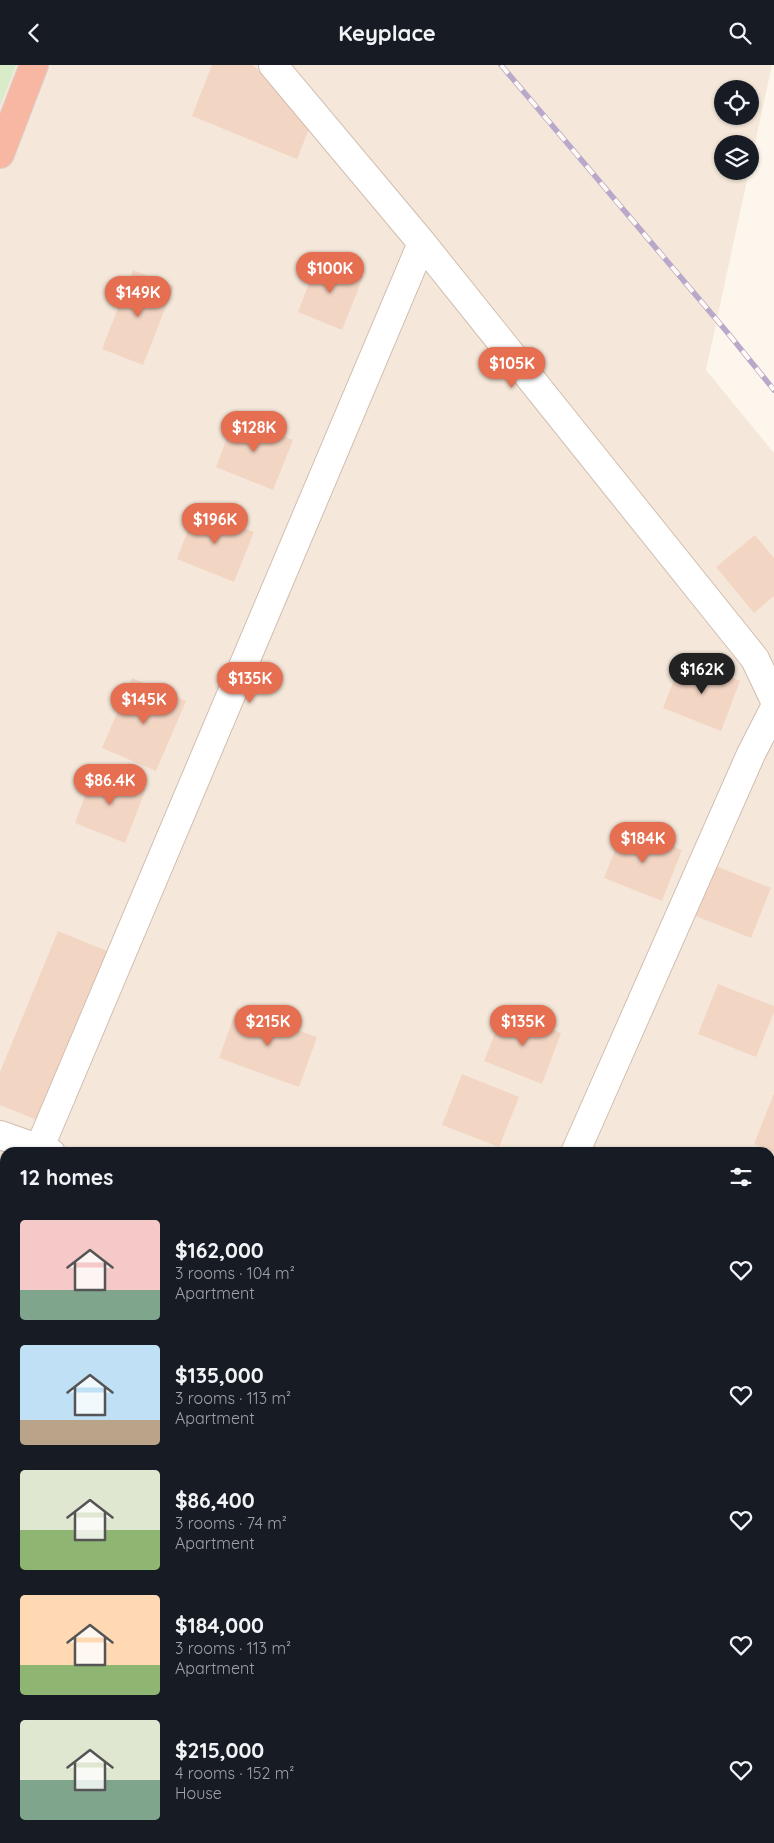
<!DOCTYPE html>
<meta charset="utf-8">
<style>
body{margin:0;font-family:Quicksand,sans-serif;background:#242831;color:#f1f3f6;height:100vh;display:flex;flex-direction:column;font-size:19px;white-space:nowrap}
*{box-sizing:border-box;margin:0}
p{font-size:16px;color:#9ea1a6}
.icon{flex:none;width:28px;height:28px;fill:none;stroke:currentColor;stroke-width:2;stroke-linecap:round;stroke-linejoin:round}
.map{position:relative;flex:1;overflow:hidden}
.side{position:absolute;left:0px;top:1082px;width:775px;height:696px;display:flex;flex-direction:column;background:#171b24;border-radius:15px 15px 0 0;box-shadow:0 1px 4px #0004}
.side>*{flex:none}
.tools{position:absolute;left:714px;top:15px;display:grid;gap:10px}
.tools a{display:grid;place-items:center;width:45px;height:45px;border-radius:50%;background:#171b24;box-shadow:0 1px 4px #0004;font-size:25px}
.price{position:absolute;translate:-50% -42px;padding:0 11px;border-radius:18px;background:#e76f51;color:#fff;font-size:16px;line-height:32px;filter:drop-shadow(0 1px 2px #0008)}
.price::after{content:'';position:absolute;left:50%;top:30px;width:15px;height:11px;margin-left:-8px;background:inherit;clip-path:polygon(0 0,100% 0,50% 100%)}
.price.selected{background:#222;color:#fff}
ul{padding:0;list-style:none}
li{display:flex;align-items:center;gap:15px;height:125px;padding:0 20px}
li span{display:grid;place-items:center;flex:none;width:140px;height:100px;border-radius:5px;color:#555}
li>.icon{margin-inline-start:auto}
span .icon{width:60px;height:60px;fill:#fffc;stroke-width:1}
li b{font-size:21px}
h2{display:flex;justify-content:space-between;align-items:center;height:60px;padding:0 20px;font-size:21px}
header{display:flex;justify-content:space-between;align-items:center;height:65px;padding:0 20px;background:#171b24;font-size:22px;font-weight:700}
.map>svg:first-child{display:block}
.residential{fill:#f5e8da;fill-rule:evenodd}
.green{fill:#d8ecc9}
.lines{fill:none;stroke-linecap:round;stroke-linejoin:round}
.canal{stroke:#bfe3e8;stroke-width:32}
.building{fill:#f3d5c3}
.minor-casing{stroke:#d1beb0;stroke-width:30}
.highway-casing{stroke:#dad1cd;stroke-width:30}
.minor{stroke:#fff;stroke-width:28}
.highway{stroke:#f7b7a3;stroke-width:28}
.rail-casing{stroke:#b9a8c9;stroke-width:5.5}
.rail{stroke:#fffaf3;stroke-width:4;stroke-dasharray:11;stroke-linecap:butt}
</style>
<header><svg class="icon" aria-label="back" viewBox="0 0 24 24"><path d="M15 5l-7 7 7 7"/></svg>Keyplace<svg class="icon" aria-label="search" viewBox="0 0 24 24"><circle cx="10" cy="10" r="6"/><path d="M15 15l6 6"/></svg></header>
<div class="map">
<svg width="774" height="1778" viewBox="0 0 774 1778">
<rect width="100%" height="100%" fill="#fdf6ec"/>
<path class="residential" d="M0 0H772L750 101V79H722V106H749L706 305 774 388V1778H0ZM722 24H750V51H722ZM5 1088H770V1774H5Z"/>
<path class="green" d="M0 0H16L0 41Z"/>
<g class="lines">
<path class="canal" d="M770 1239 774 1234
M438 1778 439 1774"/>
</g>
<path class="building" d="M212 0H253L311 59 297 94 192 51Z
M318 194 363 212 342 265 298 247Z
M133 205 174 221 143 300 102 284Z
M235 352 293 375 273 425 216 402Z
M196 444 254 467 234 517 177 494Z
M755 470 774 493V531L754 548 716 502Z
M683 593 740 616 721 666 663 643Z
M132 613 186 636 156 706 102 683Z
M95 704 146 724 125 778 75 758Z
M624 762 682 785 662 836 604 813Z
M713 800 771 823 751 873 693 850Z
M58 866 107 886 37 1055 0 1040V1007Z
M718 919 774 941V947L756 992 698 969Z
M237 943 317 972 299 1022 219 993Z
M504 945 561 968 542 1019 484 996Z
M462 1009 519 1032 499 1082 442 1060Z
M774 1028V1088L754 1079Z
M0 1449 5 1450V1505L0 1503Z
M22 1774H75L73 1778H20Z"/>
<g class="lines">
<g class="minor-casing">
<path id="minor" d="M273 0 422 178 755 594 774 634
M0 1070 51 1088
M39 1084 422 178
M575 1088 751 689 774 644
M770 1335 774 1337
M0 1430 5 1432
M475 1774 476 1778
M512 1774 521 1778
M369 1778 371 1774"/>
</g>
<g class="highway-casing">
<path id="highway" d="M0 89 34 0"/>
</g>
<use href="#minor" class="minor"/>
<use href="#highway" class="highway"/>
<g class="rail-casing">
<path id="rail" d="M501 0 727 267 774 325"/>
</g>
<use href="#rail" class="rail"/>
</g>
</svg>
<div class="tools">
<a><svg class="icon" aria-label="locate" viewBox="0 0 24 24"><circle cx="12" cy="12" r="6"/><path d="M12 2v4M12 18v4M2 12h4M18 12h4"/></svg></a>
<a><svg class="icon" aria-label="layers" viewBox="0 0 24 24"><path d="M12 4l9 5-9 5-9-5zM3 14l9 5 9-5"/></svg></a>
</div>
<b class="price" style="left:330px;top:229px">$100K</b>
<b class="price" style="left:138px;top:253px">$149K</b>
<b class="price" style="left:512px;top:324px">$105K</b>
<b class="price" style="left:254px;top:388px">$128K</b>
<b class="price" style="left:215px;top:480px">$196K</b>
<b class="price selected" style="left:702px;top:630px">$162K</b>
<b class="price" style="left:250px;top:639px">$135K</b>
<b class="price" style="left:144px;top:660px">$145K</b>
<b class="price" style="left:110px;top:741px">$86.4K</b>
<b class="price" style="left:643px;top:799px">$184K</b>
<b class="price" style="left:268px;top:982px">$215K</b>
<b class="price" style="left:523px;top:982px">$135K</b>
<section class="side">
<h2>12 homes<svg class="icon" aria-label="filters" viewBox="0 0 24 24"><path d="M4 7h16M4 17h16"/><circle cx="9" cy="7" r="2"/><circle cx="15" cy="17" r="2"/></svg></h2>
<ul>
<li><span style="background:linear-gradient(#f6c9c9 70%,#7fa58c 0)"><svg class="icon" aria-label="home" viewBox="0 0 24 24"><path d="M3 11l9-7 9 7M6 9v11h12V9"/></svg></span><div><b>$162,000</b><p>3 rooms · 104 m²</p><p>Apartment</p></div><svg class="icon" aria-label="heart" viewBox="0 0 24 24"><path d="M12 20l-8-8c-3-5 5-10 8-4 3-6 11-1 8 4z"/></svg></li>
<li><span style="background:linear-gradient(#bfe0f5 75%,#b9a48a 0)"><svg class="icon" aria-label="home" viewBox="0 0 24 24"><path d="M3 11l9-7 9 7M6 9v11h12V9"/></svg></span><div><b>$135,000</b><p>3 rooms · 113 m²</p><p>Apartment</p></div><svg class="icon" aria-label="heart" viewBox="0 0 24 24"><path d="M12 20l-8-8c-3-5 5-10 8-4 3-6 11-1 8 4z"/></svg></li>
<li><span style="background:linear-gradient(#dfe7d0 60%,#8fb573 0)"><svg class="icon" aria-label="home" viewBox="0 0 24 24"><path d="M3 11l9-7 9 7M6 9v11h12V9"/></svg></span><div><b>$86,400</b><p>3 rooms · 74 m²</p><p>Apartment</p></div><svg class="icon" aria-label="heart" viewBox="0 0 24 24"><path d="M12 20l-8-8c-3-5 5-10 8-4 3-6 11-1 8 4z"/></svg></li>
<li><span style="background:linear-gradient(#ffd9b3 70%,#8fb573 0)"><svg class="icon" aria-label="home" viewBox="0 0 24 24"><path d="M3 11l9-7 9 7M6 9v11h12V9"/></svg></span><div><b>$184,000</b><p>3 rooms · 113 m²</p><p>Apartment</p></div><svg class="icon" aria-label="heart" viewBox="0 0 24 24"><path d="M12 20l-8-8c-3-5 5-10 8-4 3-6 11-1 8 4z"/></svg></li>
<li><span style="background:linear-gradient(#dfe7d0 60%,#7fa58c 0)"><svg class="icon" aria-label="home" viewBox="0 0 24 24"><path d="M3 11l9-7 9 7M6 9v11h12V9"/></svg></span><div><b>$215,000</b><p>4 rooms · 152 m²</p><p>House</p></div><svg class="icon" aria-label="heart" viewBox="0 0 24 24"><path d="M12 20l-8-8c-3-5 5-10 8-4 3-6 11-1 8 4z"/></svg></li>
</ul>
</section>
</div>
